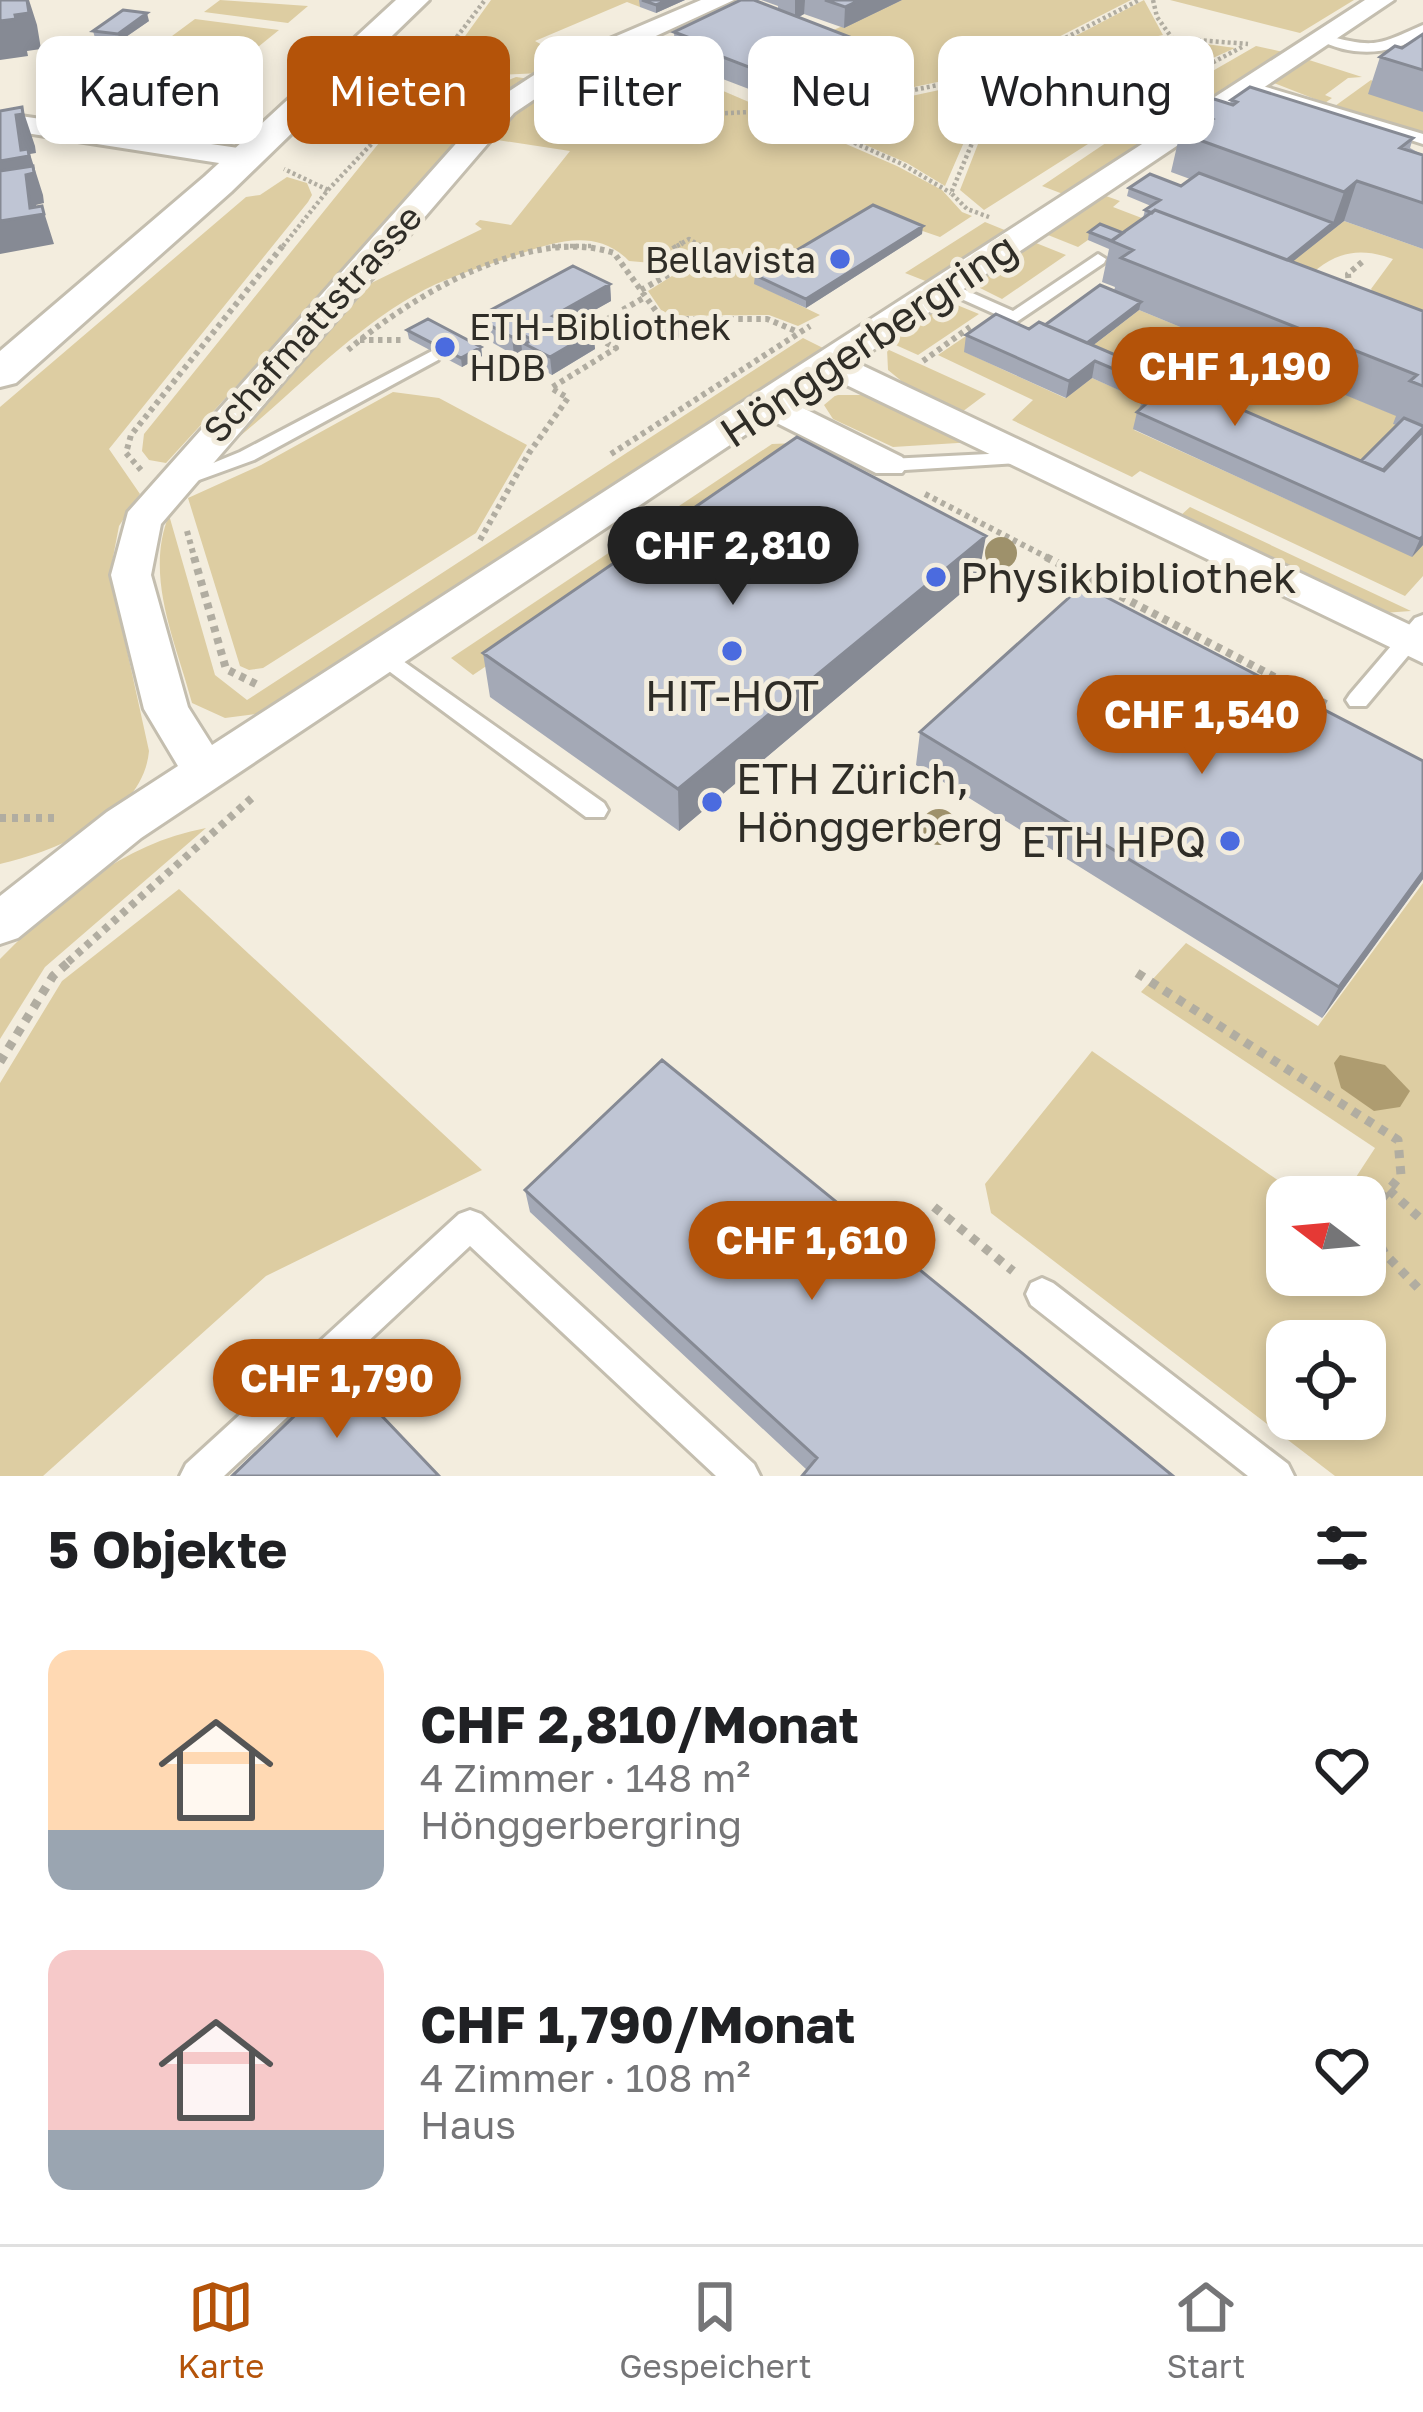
<!DOCTYPE html>
<html lang="de">
<meta charset="utf-8">
<style>
body{margin:0;font-family:"Golos Text",sans-serif;background:#f2f2f2;color:#202124;height:100vh;display:flex;flex-direction:column;font-size:45px;white-space:nowrap}
*{box-sizing:border-box;margin:0}
p{font-size:39px;color:#757577}
.icon{flex:none;width:66px;height:66px;fill:none;stroke:currentColor;stroke-width:2;stroke-linecap:round;stroke-linejoin:round}
.map{position:relative;height:1476px;overflow:hidden}
.sheet{display:flex;flex-direction:column;background:#fff;flex:1}
.sheet>*{flex:none}
.top-card{position:absolute;left:36px;top:36px;width:1353px;height:108px;display:flex;gap:24px}
.needle{width:78px;rotate:286deg}
.tools{position:absolute;left:1266px;top:1176px;display:grid;gap:24px}
.tools a{display:grid;place-items:center;width:120px;height:120px;border-radius:24px;background:#fff;box-shadow:0 6px 18px #0003;font-size:60px}
.price{position:absolute;translate:-50% -102px;padding:0 27px;border-radius:42px;background:#b45309;color:#fff;font-size:39px;line-height:78px;filter:drop-shadow(0 3px 6px #0008)}
.price::after{content:'';position:absolute;left:50%;top:72px;width:36px;height:27px;margin-left:-18px;background:inherit;clip-path:polygon(0 0,100% 0,50% 100%)}
.price.on{background:#222;color:#fff}
ul{padding:0;list-style:none}
li{display:flex;align-items:center;gap:36px;height:300px;padding:0 48px}
li span{display:grid;place-items:center;flex:none;width:336px;height:240px;border-radius:24px;color:#555}
li>.icon{margin-inline-start:auto}
span .icon{width:144px;height:144px;fill:#fffc;stroke-width:1}
li b{font-size:51px}
h2{display:flex;justify-content:space-between;align-items:center;height:144px;padding:0 48px;font-size:51px}
.tag{padding:0 42px;border-radius:24px;background:#fff;box-shadow:0 6px 18px #0003;font-size:42px;line-height:108px}
.tag.on{background:#b45309;color:#fff}
.dock{display:flex;justify-content:space-around;align-items:center;height:168px;border-top:3px solid #e0e0e0;background:#fff;font-size:33px;color:#757577}
.dock a{display:grid;justify-items:center;gap:6px}
.dock .on{color:#b45309}
.map>svg:first-child{display:block}
.green{fill:#ddcda2;fill-rule:evenodd}
.water{fill:#ae9c70}
.lines{fill:none;stroke-linecap:round;stroke-linejoin:round}
.service-casing{stroke:#c4beaf;stroke-width:6}
.minor-casing{stroke:#c4beaf;stroke-width:6}
.tertiary-casing{stroke:#c4beaf;stroke-width:6}
.path-far3{stroke:#b1ada1;stroke-width:4.5;stroke-dasharray:3 3;stroke-linecap:butt}
.path-far2{stroke:#b1ada1;stroke-width:6;stroke-dasharray:4.5 4.5;stroke-linecap:butt}
.path-far1{stroke:#b1ada1;stroke-width:8;stroke-dasharray:6 6;stroke-linecap:butt}
.path{stroke:#b1ada1;stroke-width:9;stroke-dasharray:8 8;stroke-linecap:butt}
.service{fill:#fff;fill-rule:evenodd}
.minor{fill:#fff;fill-rule:evenodd}
.tertiary{fill:#fff;fill-rule:evenodd}
.tree{fill:#9e916b}
.wall{fill:#a4a9b6;fill-rule:evenodd}
.shaded-wall{fill:#868a94}
.building{fill:#bfc5d4;stroke:#868a94;stroke-width:3}
.poi-dot{fill:#4b6bdf;stroke:#f3edde;stroke-width:4.5}
.labels{text-anchor:middle;dominant-baseline:central;stroke-width:10;stroke-linejoin:round;paint-order:stroke}
.far-poi-label{font-size:36px;fill:#2f2d27;stroke:#f3edde;text-anchor:end}
.far-street-label{font-size:36px;fill:#2f2d27;stroke:#f3edde}
.street-label{font-size:42px;fill:#2f2d27;stroke:#f3edde}
.poi-label{font-size:42px;fill:#2f2d27;stroke:#f3edde;text-anchor:start}
</style>
<div class="map">
<svg width="1423" height="1476" viewBox="0 0 1423 1476">
<rect width="100%" height="100%" fill="#f3edde"/>
<path class="green" d="M220 0 308 6 288 23 204 12Z
M491 0H655L640 7 627 2 535 41 557 53 559 59 542 73 495 75 455 94 449 89 463 39Z
M902 0H1131L994 70 825 106 781 104 869 61 813 39Z
M1144 0 1163 35 1020 65Z
M1170 0H1354L1300 33Z
M195 19 279 30 258 47 172 36Z
M1185 41 1235 48 1182 72 1151 104 984 210 960 190 1005 75 1026 71 1091 81 1032 70Z
M162 43H163L249 55 226 73 138 61Z
M1256 46 1283 52 1209 99 1183 88Z
M1309 60 1362 77 1348 78 1325 95 1332 98 1325 103 1274 83Z
M516 77 530 79 484 116 166 463 149 460 142 451 144 434 383 138 411 121Z
M1371 80 1423 112V134L1335 106Z
M600 82 707 84 897 166 942 190 962 212 972 216 940 237 873 214 756 284 820 315 798 326 769 315 673 316 661 310 648 291 680 271 664 264 629 261C597 228 556 241 517 255 483 267 445 277 413 296 347 334 292 394 233 442H227L359 289 482 229 475 224 480 220 511 225 570 151 491 139 521 107 554 83Z
M972 83 987 89 945 186 907 163 794 114 832 113Z
M1174 97 1203 103 1063 194 1042 186Z
M287 177 307 183 312 195 308 202 109 449 140 494 119 526 110 573 149 751C143 817 56 851 0 864V407L246 197 260 195Z
M1106 196 1120 201 1113 207 1280 271 1344 221 1423 249V320L1381 304 1371 289 1393 259C1352 244 1329 256 1300 284L1088 240 1078 247 1048 235Z
M985 222 1007 231 928 282 905 273Z
M1036 243 1066 255 1002 299 980 288V281Z
M957 305 979 314 918 355 889 342 941 306Z
M1139 310 1400 417 1401 427 1351 477 1078 357Z
M991 319 965 352 1065 398 1092 378 1158 407 1134 430 1412 556 1423 545V576L1405 596 1140 471 1132 477 1012 420 1033 400 938 355Z
M803 338 825 349 263 713 225 718 192 703C176 642 144 576 169 515L215 675 247 700Z
M887 349 986 394 962 412 910 388 888 370Z
M393 392 439 398 527 445 476 533 263 668 249 670 240 666 188 498 261 465Z
M836 395H864L974 442 893 447 833 419 824 405Z
M797 443 812 447 473 675 451 658 772 444Z
M1190 507 1411 611 1383 613 1179 517Z
M206 828 45 967 0 1039V959C60 898 121 844 206 828Z
M1423 883V1476H1335L991 1213 985 1184 1092 1051 1302 1197H1287V1275H1365V1197H1343L1375 1148 1141 992 1186 943 1318 1026ZM1287 1341H1365V1419H1287Z
M179 889 482 1170 266 1276 43 1476H0V1083L62 981Z"/>
<path class="water" d="M1340 1055 1385 1065 1410 1091 1400 1107 1374 1111 1341 1088 1334 1063Z"/>
<g class="lines">
<g class="service-casing">
<path id="service" d="M1423 25V35C1390 56 1351 57 1317 39L1324 35C1375 48 1376 46 1423 25Z
M1249 82 1423 134V144L1249 88Z
M1098 254 1106 259 1104 263 1015 323 937 288 952 284 1013 311Z
M432 351 441 356 438 360 254 460 177 488 167 482 240 452Z
M1027 452 1037 458 1034 462 889 471 879 465 889 459Z
M1423 615V638L1366 706H1350L1346 700 1350 694 1415 618Z
M386 649 604 803 608 810 604 817H586L378 663 375 657 378 651Z
M470 1210 481 1214 754 1464 760 1476H716L470 1246 224 1476H180L186 1464 459 1214Z
M1042 1278 1053 1283 1288 1464 1294 1476H1248L1031 1305 1026 1294 1031 1283Z"/>
</g>
<g class="minor-casing">
<path id="minor" d="M701 0H734L569 76 514 113 161 524 151 575 188 707 212 745 1365 0H1394L855 362 1423 631V663L832 378 793 403 902 457 908 465 902 473H876L769 419 141 838 18 938 0 944V896L107 812 178 766 144 709 111 575 128 512 494 101 551 64Z
M0 113 245 149 259 158 245 167 0 129Z"/>
</g>
<g class="tertiary-casing">
<path id="tertiary" d="M396 0H429L231 192 16 383 0 387V351L205 176Z"/>
</g>
<path class="path-far3" d="M1153 0 1157 17 1172 38
M449 64 491 74
M1007 68 1139 0
M1031 71 1176 93
M981 78 995 89 951 193 967 209 989 217
M1170 94 1187 76 1242 47
M580 95 589 112 615 118 819 109 1172 38 1248 44
M359 99 441 103 456 38 485 0
M783 111 902 164 951 193
M328 190 378 137 467 92
M283 246 328 190 284 169
M552 246H592
M677 246 689 239 701 246"/>
<path class="path-far2" d="M673 249 682 243
M1349 287 1348 274 1362 262
M641 290 702 256 700 243
M360 340H404
M348 350C411 296 530 225 614 253L656 311 668 319H767L798 332
M923 361 970 327
M611 454 810 326
M141 470 126 453 131 435 285 243
M925 494 1052 560
M187 531 195 560
M480 540 529 453 568 398 551 388 616 348 585 332 645 297"/>
<path class="path-far1" d="M194 557 226 669 256 684 261 681
M1046 557 1326 704
M0 818H58
M68 962 254 796"/>
<path class="path" d="M1137 973 1398 1140 1401 1175 1366 1218 1385 1254 1423 1293
M0 1062 53 976 72 959
M1389 1190 1423 1221
M934 1207 1013 1271"/>
<use href="#service" class="service"/>
<use href="#minor" class="minor"/>
<use href="#tertiary" class="tertiary"/>
</g>
<g class="tree">
<circle cx="1001" cy="553" r="16"/>
<circle cx="939" cy="827" r="18"/>
</g>
<path class="wall" d="M639 0H685L656 13 640 7Z
M761 0H902L844 28 804 14 799 17 850 37 849 59 767 96 707 73V67L675 54 674 32 778 9V6Z
M149 21 120 41 95 38 93 31Z
M1423 34V112L1368 94 1380 57 1402 48Z
M1231 100 1413 138 1410 148 1423 155V249L1344 221 1292 262 1423 311V545L1412 557 1133 429 1137 412 1143 401 1092 378 1066 398 964 352 966 335 1045 325 1114 291 1115 287 1102 282 1109 249 1088 240 1089 232 1123 233 1143 218 1145 210 1151 206 1127 196 1129 188 1181 186 1190 179 1171 172 1180 133 1186 130 1191 111 1230 104ZM1139 310 1396 416 1393 424 1397 425 1361 461 1093 345Z
M922 234 806 308 754 284 755 275Z
M610 284 611 301 571 323 593 332 595 349 552 375 527 361 526 353 522 350 514 355 479 335 476 318Z
M652 325 681 328V336L671 343 653 334Z
M407 330 481 347 482 356 462 367 409 339Z
M978 579 679 831 490 697 483 653Z
M920 732 1423 879 1322 1018 916 765Z
M525 1190 1173 1476 807 1470 530 1212Z"/>
<path class="shaded-wall" d="M27 0H29L37 25 41 49 27 51 28 56 0 60V21L15 15Z
M668 0H685L656 13V5Z
M795 0H805L804 14 795 19Z
M860 0H902L844 28 845 7Z
M147 13 149 21 120 41 118 34Z
M850 37 849 59 767 96V74Z
M22 107 35 146 36 153 30 154 43 195 44 203 36 205 38 215 42 206 54 244 0 254V161L21 150 16 115Z
M1357 181 1344 221 1281 271 1283 263 1333 223 1344 192Z
M923 226 922 234 806 308V299Z
M610 284 611 301 554 333 553 316Z
M1141 302 1139 310 1078 357 1079 349Z
M681 328V336L671 343V334Z
M593 332 595 349 552 375 550 357Z
M520 333 522 350 514 355 512 337Z
M481 347 482 356 462 367 461 358Z
M1095 361 1092 378 1066 398 1069 381Z
M986 536 978 579 679 831 678 789Z
M1423 536V545L1412 557 1420 539Z
M1423 872V879L1322 1018 1339 987Z"/>
<path class="building" d="M0 0H27L29 13 15 15 16 19 0 21Z
M642 0H668L656 5Z
M741 0H754L850 37 767 74 707 51 714 47 674 32Z
M825 0H860L845 7Z
M123 10 147 13 118 34 93 31Z
M1423 34V70L1380 57 1395 46 1402 48Z
M1250 87 1413 138 1400 148 1423 155V203L1357 181 1344 192 1180 133 1212 119 1191 111 1211 98 1233 105 1237 102 1231 100Z
M22 107 23 114 16 115 21 150 28 149 29 156 0 161V111Z
M33 166 34 173 26 175 30 208 42 206 44 214 0 221V171Z
M1199 173 1333 223 1287 260 1155 210 1152 213 1145 210 1160 200 1129 188 1150 174 1181 186Z
M873 205 923 226 806 299 755 275Z
M1155 210 1423 311V386L1410 381 1417 375 1121 258 1133 250 1111 241Z
M1100 224 1123 233 1112 241 1089 232Z
M573 266 610 284 553 316 593 332 550 357 525 344 532 340 520 333 512 337 476 318Z
M1100 285 1141 302 1087 343 1045 325Z
M996 314 1029 329 1039 322 1384 471 1423 431V536L1420 539 1137 412 1146 404 1141 402 1163 390 1095 361 1069 381 966 335Z
M428 319 481 347 461 358 407 330Z
M662 319 681 328 671 334 652 325Z
M1404 418 1423 426V428L1383 470 1361 461Z
M797 437 986 536 678 789 483 653Z
M1083 585 1423 761V872L1339 987 920 732Z
M662 1060 1173 1476H802L817 1458 525 1190Z
M340 1372 439 1476H232Z"/>
<g class="poi-dot">
<circle cx="840" cy="259" r="12"/>
<circle cx="445" cy="347" r="12"/>
<circle cx="936" cy="577" r="12"/>
<circle cx="732" cy="651" r="12"/>
<circle cx="712" cy="802" r="12"/>
<circle cx="1230" cy="841" r="12"/>
</g>
<g class="labels">
<g class="far-poi-label">
<text x="816" y="259">Bellavista</text>
<text x="469" y="326" text-anchor="start">ETH-Bibliothek<tspan x="469" dy="41">HDB</tspan></text>
</g>
<g class="far-street-label">
<text transform="translate(312 323) rotate(-48)">Schafmattstrasse</text>
</g>
<g class="street-label">
<text transform="translate(868 339) rotate(-34)">Hönggerbergring</text>
</g>
<g class="poi-label">
<text x="960" y="577">Physikbibliothek</text>
<text x="732" y="695" text-anchor="middle">HIT-HOT</text>
<text x="736" y="778">ETH Zürich,<tspan x="736" dy="48">Hönggerberg</tspan></text>
<text x="1206" y="841" text-anchor="end">ETH HPQ</text>
</g>
</g>
</svg>
<div class="tools">
<a><svg class="needle" viewBox="-14 -14 28 28"><path d="M0-13l5 13h-10z" fill="#e53935"/><path d="M0 13l5-13h-10z" fill="#757577"/></svg></a>
<a><svg class="icon" aria-label="locate" viewBox="0 0 24 24"><circle cx="12" cy="12" r="6"/><path d="M12 2v4M12 18v4M2 12h4M18 12h4"/></svg></a>
</div>
<b class="price" style="left:1235px;top:429px">CHF 1,190</b>
<b class="price on" style="left:733px;top:608px">CHF 2,810</b>
<b class="price" style="left:1202px;top:777px">CHF 1,540</b>
<b class="price" style="left:812px;top:1303px">CHF 1,610</b>
<b class="price" style="left:337px;top:1441px">CHF 1,790</b>
<div class="top-card">
<a class="tag">Kaufen</a>
<a class="tag on">Mieten</a>
<a class="tag">Filter</a>
<a class="tag">Neu</a>
<a class="tag">Wohnung</a>
</div>
</div>
<section class="sheet">
<h2>5 Objekte<svg class="icon" aria-label="filters" viewBox="0 0 24 24"><path d="M4 7h16M4 17h16"/><circle cx="9" cy="7" r="2"/><circle cx="15" cy="17" r="2"/></svg></h2>
<ul>
<li><span style="background:linear-gradient(#ffd9b3 75%,#9aa5b1 0)"><svg class="icon" aria-label="home" viewBox="0 0 24 24"><path d="M3 11l9-7 9 7M6 9v11h12V9"/></svg></span><div><b>CHF 2,810/Monat</b><p>4 Zimmer · 148 m²</p><p>Hönggerbergring</p></div><svg class="icon" aria-label="heart" viewBox="0 0 24 24"><path d="M12 20l-8-8c-3-5 5-10 8-4 3-6 11-1 8 4z"/></svg></li>
<li><span style="background:linear-gradient(#f6c9c9 75%,#9aa5b1 0)"><svg class="icon" aria-label="home" viewBox="0 0 24 24"><path d="M3 11l9-7 9 7M6 9v11h12V9"/></svg></span><div><b>CHF 1,790/Monat</b><p>4 Zimmer · 108 m²</p><p>Haus</p></div><svg class="icon" aria-label="heart" viewBox="0 0 24 24"><path d="M12 20l-8-8c-3-5 5-10 8-4 3-6 11-1 8 4z"/></svg></li>
</ul>
</section>
<nav class="dock">
<a class="on"><svg class="icon" aria-label="map" viewBox="0 0 24 24"><path d="M3 6l6-2 6 2 6-2v14l-6 2-6-2-6 2zM9 4v14M15 6v14"/></svg>Karte</a>
<a><svg class="icon" aria-label="saved" viewBox="0 0 24 24"><path d="M7 4h10v16l-5-4-5 4z"/></svg>Gespeichert</a>
<a><svg class="icon" aria-label="home" viewBox="0 0 24 24"><path d="M3 11l9-7 9 7M6 9v11h12V9"/></svg>Start</a>
</nav>
